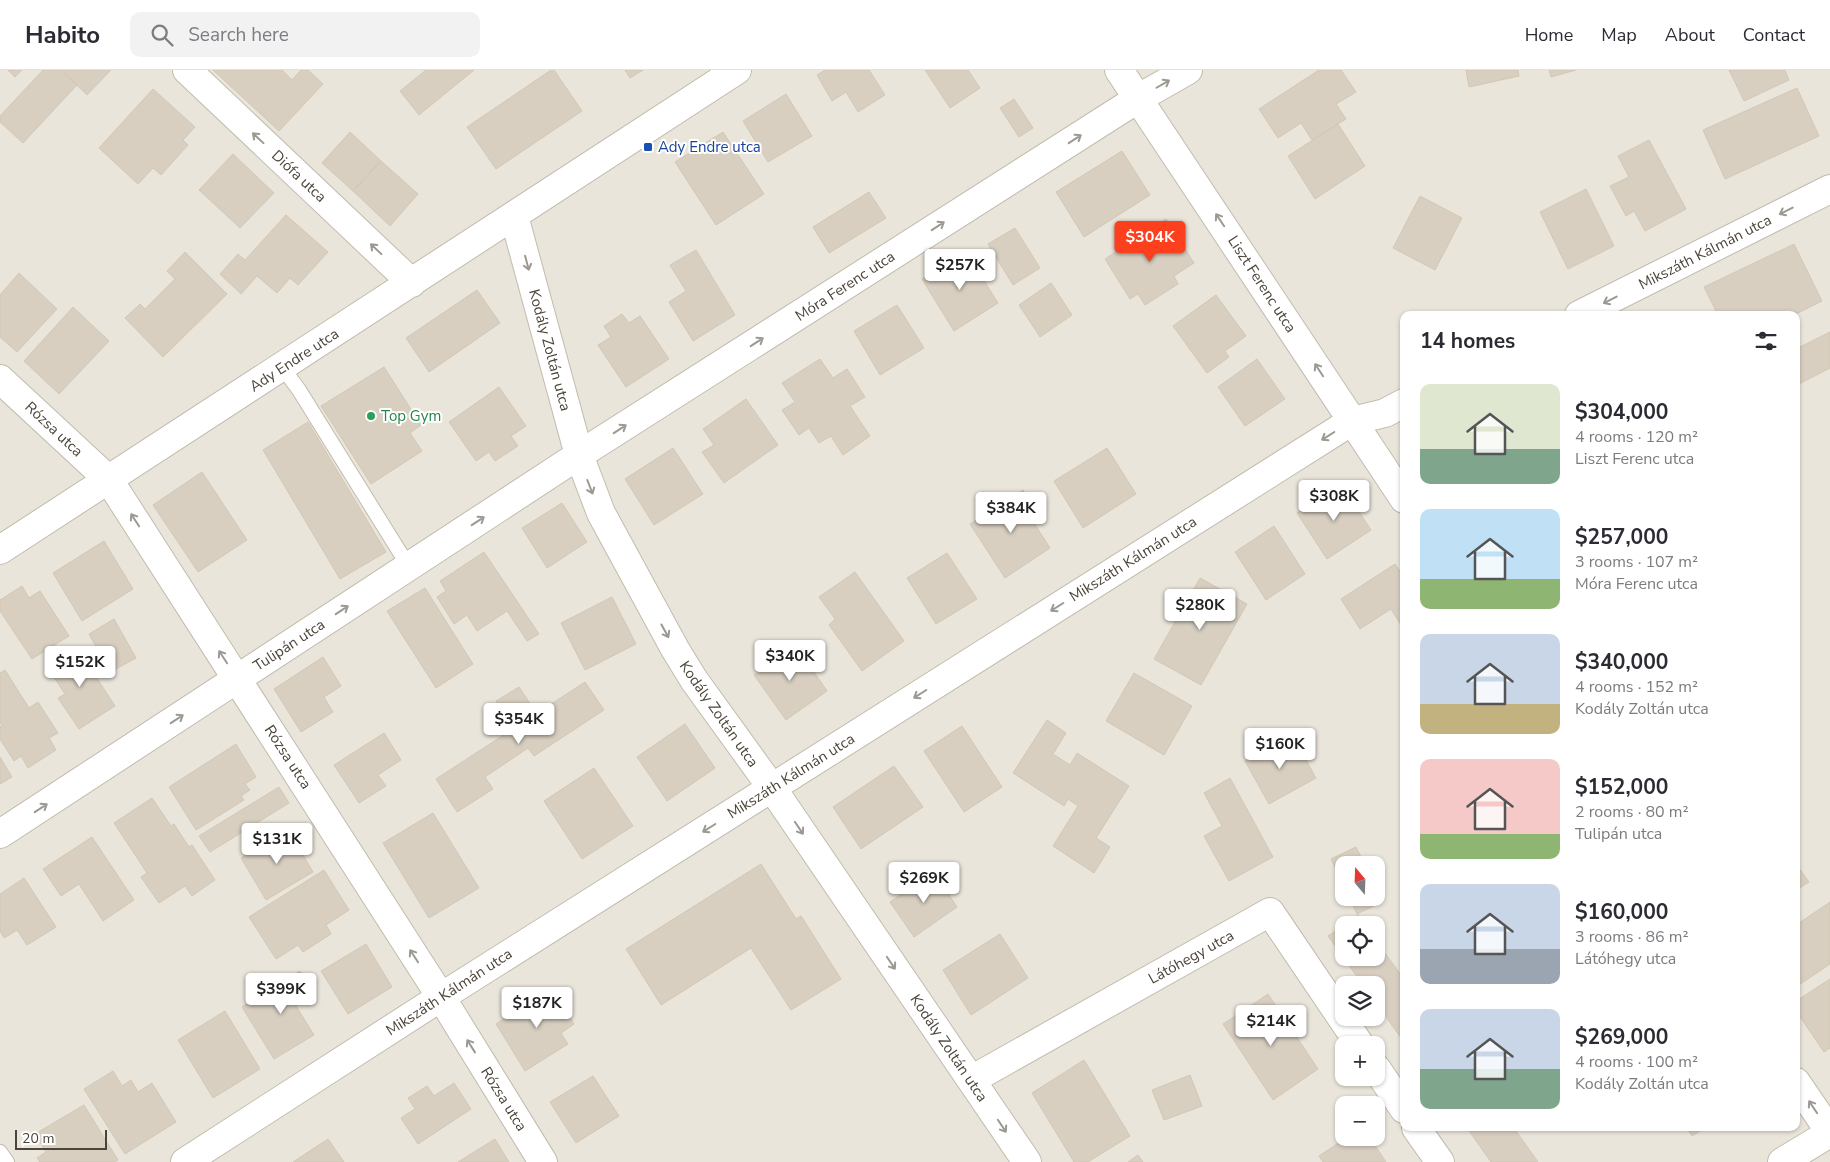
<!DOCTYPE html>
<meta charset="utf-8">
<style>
body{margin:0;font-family:"Nunito Sans",sans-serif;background:#f2f2f3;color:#2b2b33;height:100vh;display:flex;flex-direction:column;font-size:19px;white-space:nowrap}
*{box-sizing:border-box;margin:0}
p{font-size:16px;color:#7c7c81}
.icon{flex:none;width:28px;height:28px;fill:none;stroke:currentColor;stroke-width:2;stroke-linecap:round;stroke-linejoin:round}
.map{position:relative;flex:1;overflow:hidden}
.sheet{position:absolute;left:1400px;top:241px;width:400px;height:820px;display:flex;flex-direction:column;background:#fff;border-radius:10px;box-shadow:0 1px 4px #0004}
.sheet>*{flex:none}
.needle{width:32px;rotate:341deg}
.buttons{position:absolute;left:1335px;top:786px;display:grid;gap:10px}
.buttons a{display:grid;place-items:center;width:50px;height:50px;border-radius:10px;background:#fff;box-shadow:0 1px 4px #0004;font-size:25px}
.scale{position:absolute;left:15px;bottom:12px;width:92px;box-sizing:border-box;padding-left:5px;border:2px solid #4b4439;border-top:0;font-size:14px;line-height:18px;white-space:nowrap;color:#4b4439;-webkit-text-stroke:4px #fff;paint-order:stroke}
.price{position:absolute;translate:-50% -42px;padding:0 11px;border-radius:5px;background:#fff;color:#222;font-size:16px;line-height:32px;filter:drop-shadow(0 1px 2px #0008)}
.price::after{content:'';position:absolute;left:50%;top:30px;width:15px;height:11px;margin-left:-8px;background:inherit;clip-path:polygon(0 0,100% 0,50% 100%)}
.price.active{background:#fc3f1d;color:#fff}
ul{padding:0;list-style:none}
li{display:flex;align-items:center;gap:15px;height:125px;padding:0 20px}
li span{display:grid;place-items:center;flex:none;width:140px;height:100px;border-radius:10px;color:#555}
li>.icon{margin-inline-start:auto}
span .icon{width:60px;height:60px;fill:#fffc;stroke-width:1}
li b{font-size:21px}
h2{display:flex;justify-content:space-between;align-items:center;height:60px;padding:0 20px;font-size:21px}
header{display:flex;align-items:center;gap:30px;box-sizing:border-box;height:70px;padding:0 25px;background:#fff;border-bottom:1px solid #e1e1e2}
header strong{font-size:24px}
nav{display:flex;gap:28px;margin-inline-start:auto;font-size:18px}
.search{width:350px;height:45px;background:#f2f2f3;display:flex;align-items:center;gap:12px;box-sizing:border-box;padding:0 18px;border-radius:10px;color:#7c7c81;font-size:19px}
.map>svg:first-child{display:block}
.residential{fill:#eae5da;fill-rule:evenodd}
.building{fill:#d8cfc1;stroke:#d3c7b4}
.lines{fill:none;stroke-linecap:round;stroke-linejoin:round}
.lane-casing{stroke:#c2bbae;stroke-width:16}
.street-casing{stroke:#c2bbae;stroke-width:30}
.lane{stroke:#fff;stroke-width:14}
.street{stroke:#fff;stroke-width:28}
.oneway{stroke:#9c9892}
.transit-dot{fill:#1a4fb4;stroke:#fff;stroke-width:2}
.leisure-dot{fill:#2e9e5b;stroke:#fff;stroke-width:2}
.labels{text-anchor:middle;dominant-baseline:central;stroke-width:4;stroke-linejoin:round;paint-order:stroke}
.transit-label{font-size:15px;fill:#164399;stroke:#fff;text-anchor:start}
.street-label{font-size:15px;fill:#4b4439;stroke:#fff}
.leisure-label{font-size:15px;fill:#27864d;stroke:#fff;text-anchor:start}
</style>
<header>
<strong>Habito</strong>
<div class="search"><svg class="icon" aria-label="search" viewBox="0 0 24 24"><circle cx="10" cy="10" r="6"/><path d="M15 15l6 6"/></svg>Search here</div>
<nav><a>Home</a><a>Map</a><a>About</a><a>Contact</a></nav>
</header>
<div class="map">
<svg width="1830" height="1092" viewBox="0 0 1830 1092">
<rect width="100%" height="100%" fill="#f6f3ec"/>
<path class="residential" d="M0 0H1830V1092H0ZM1404 245H1796V1058H1404ZM1344 795H1376V828H1344ZM1344 855H1376V888H1344ZM1344 915H1376V948H1344ZM1344 975H1376V1008H1344ZM1344 1035H1376V1068H1344Z"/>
<path class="building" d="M8 0H22L15 7Z
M43 0H61L77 15 23 73 0 52V46Z
M61 0H111L87 25Z
M213 0H282L292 10 301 0H308L323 14 279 61Z
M426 0H474L419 45 400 21Z
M551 0H554L582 41 496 99 467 57Z
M625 0H643L630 8Z
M825 0H869L885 25 858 42 846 22 832 31 817 5Z
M925 0H968L980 18 950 38Z
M1319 0H1341L1356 22 1336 34 1346 49 1312 70 1301 53 1278 68 1259 39Z
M1466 0H1518L1519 6 1469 17Z
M1549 0H1576L1551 7Z
M1729 0H1785L1789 10 1744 31Z
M1797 18 1819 66 1725 109 1703 60Z
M153 19 195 57 183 70 188 75 161 105 153 98 138 114 99 78Z
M786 24 812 66 768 92 743 51Z
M1014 29 1033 58 1019 67 1000 38Z
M1338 54 1365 96 1315 129 1288 86Z
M350 62 381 91 353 121 322 93Z
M723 62 764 124 716 155 675 92Z
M1649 70 1686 139 1645 161 1634 141 1626 146 1610 116 1629 107 1618 86Z
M1122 81 1150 125 1084 167 1056 122Z
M233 84 274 123 240 158 199 120Z
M381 91 418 124 390 156 353 121Z
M1586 119 1614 176 1568 199 1540 142Z
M869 122 886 148 829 183 813 157Z
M1420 126 1462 148 1435 200 1393 178Z
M286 145 328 182 298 215 290 208 277 223 257 206 241 224 220 204 238 184 245 190Z
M1166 149 1194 193 1174 206 1178 214 1145 235 1138 224 1130 229 1105 189Z
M1015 158 1040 198 1013 215 988 174Z
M1794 174 1822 231 1794 245H1718L1704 217Z
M696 180 735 245 693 271 669 232 686 221 670 195Z
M185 182 227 224 163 287 125 248 140 234 145 239 175 209 167 201Z
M966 182 998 233 954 261 922 209Z
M19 203 57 239 17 282 0 267V225Z
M1051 213 1072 245 1040 267 1019 235Z
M477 220 500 253 429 302 406 268Z
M1216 225 1246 266 1225 281 1229 287 1207 303 1173 256Z
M897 235 924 278 880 305 854 261Z
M73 237 109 271 59 324 24 291Z
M622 244 629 253 640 246 669 289 626 317 598 275 611 267 604 256Z
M1830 262V298L1799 314 1796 308V279Z
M820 289 833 308 847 299 865 327 850 336 870 366 843 385 831 366 819 373 809 358 799 365 782 340 795 332 782 313Z
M1257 289 1285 329 1245 356 1218 317Z
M384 297 421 355 410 363 422 381 371 414 321 336Z
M499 317 526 356 511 366 518 376 495 391 489 382 476 391 449 352Z
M746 329 778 375 724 413 702 382 714 375 703 359Z
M308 352 386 482 340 509 263 380Z
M673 378 703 424 654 455 625 409Z
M1107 378 1136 424 1083 458 1054 411Z
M202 402 247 470 198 502 153 435Z
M1341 414 1371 460 1327 489 1297 443Z
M1023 420 1038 442 1030 447 1050 478 1005 508 970 454Z
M562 433 587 472 547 498 522 458Z
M1274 456 1305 504 1266 530 1235 482Z
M104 471 133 519 82 551 53 503Z
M484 482 539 564 527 571 507 541 477 561 467 545 454 554 437 527 446 521 440 511Z
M947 483 977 529 936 554 907 508Z
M1395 494 1404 507V553L1401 555 1391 539 1360 559 1341 529Z
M855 502 904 571 862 601 829 555 835 549 819 527Z
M1200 508 1247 534 1201 615 1154 589Z
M22 516 29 528 40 521 69 566 32 589 0 541V530Z
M425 518 473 594 436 618 387 541Z
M612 527 636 574 585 600 561 553Z
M114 549 136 588 110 602 89 564Z
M76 576 115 636 79 659 58 628 65 624 46 595Z
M796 576 827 621 786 650 754 605 767 597 765 588 770 582 777 579 785 584Z
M323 587 341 616 324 627 333 642 301 662 274 619Z
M5 600 29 638 38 632 58 663 49 668 56 680 28 698 21 686 14 691 0 669V657L2 655 0 653V603Z
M1134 603 1192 636 1164 685 1106 651Z
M585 612 604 640 534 686 528 678 485 707 493 719 457 742 436 709Z
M519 617 535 641 512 656 496 631Z
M1047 650 1066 663 1053 684 1070 695 1077 683 1129 716 1096 768 1110 777 1094 803 1053 776 1078 736 1068 729 1064 736 1013 703Z
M685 654 715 698 667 731 637 687Z
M962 656 1002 717 964 742 924 681Z
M384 663 401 690 378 705 386 716 359 733 334 695Z
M1292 665 1316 708 1269 734 1245 691Z
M236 674 256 707 245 714 250 720 241 726 244 730 196 760 169 717Z
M0 687 12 707 0 714Z
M894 696 923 737 861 779 833 737Z
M594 698 633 756 582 789 544 731Z
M1230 708 1273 787 1229 811 1204 766 1222 756 1204 723Z
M279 717 289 733 210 782 199 766Z
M152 728 171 756 174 754 189 777 192 775 215 810 192 826 185 816 159 833 141 807 147 803 114 753Z
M433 743 479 818 429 848 383 773Z
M288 760 313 802 266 830 241 788Z
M92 767 134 830 103 851 79 814 61 826 43 799Z
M1356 777 1365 795H1344V817L1331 789Z
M761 794 796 849 801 846 841 909 791 940 751 878 661 935 626 879Z
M1796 794 1809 812 1796 820Z
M324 800 349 840 326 855 331 864 303 882 298 875 276 889 249 847Z
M934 802 957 837 914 867 890 832Z
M24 808 56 857 27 875 17 860 4 868 0 861V824Z
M1376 819 1382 832 1357 844 1349 828H1376Z
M1830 832V894L1796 917V855Z
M1358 845 1365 855H1344Z
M1344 855V888H1376V871L1404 909V972L1376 933V915H1363L1328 866Z
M1000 864 1028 908 971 945 943 900Z
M366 874 392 917 348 944 321 901Z
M300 901 314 924 296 936 314 965 274 989 242 937Z
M1830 909V978L1824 982 1796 941V931Z
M552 918 574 954 561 963 568 974 525 1001 496 954Z
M1268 924 1318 999 1273 1030 1223 954Z
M225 941 260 999 213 1028 178 970Z
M1084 990 1130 1066 1088 1092H1074L1032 1023Z
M113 1001 122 1016 131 1010 138 1022 152 1013 176 1052 125 1084 84 1019Z
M1190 1005 1202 1036 1164 1050 1152 1020Z
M593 1006 619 1046 576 1073 550 1032Z
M454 1013 471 1039 418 1074 401 1048 415 1039 408 1028 427 1016 434 1026Z
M84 1035 118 1090 114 1092H40L37 1088 46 1082 35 1064Z
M1467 1058H1514L1538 1092H1491Z
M1687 1058H1705L1692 1066Z
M1346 1068H1370L1386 1092H1323L1319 1086Z
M328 1069 344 1092H293Z
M495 1069 509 1092H458Z
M1138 1085 1143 1092H1128Z"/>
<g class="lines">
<g class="lane-casing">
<path id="lane" d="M282 297 299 320 409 497
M0 1082 7 1092"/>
</g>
<g class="street-casing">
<path id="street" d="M187 0 412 213
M1119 0 1404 429
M514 146 579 385 601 443 675 579 694 610 772 718 1027 1092
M1579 245 1830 119
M0 309 109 410 441 927 543 1092
M0 480 737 0
M0 764 579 385 1139 28 1188 0
M1376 998 1404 1039
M971 1010 1270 842 1360 975
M1796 1012 1830 1062
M1416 1058 1440 1092
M185 1092 441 927 1352 351 1385 343 1404 333
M1782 1092 1830 1063"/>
</g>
<use href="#lane" class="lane"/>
<use href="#street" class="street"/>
</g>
<defs><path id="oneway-shaft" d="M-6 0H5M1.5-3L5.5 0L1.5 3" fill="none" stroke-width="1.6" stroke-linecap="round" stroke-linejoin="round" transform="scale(1.25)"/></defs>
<g class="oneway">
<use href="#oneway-shaft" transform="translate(1163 14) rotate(-30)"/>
<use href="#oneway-shaft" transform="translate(258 68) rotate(-137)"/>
<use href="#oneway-shaft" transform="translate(1075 69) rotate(-33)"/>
<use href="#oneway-shaft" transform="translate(1786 141) rotate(153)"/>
<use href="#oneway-shaft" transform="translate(1220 150) rotate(-124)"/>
<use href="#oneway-shaft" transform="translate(938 156) rotate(-33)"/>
<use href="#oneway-shaft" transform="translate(376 179) rotate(-137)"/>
<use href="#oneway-shaft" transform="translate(527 193) rotate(75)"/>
<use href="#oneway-shaft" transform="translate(1610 230) rotate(153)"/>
<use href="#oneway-shaft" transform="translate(757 272) rotate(-33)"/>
<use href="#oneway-shaft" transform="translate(1319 300) rotate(-123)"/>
<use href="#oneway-shaft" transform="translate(620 359) rotate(-33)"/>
<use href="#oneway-shaft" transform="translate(1328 366) rotate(148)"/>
<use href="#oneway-shaft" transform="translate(590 417) rotate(69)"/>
<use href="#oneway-shaft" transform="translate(135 450) rotate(-123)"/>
<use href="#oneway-shaft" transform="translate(478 451) rotate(-33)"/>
<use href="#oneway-shaft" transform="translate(1057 537) rotate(148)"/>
<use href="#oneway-shaft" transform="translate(342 540) rotate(-33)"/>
<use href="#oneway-shaft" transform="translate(665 561) rotate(61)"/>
<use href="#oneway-shaft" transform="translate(223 587) rotate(-123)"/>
<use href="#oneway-shaft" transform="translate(920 624) rotate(148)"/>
<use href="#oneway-shaft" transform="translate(177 649) rotate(-33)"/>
<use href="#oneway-shaft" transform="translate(41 738) rotate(-33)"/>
<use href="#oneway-shaft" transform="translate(709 758) rotate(148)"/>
<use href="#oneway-shaft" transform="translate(799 758) rotate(56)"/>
<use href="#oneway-shaft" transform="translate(414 886) rotate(-123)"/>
<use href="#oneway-shaft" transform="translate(891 893) rotate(56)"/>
<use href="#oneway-shaft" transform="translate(471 976) rotate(-122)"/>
<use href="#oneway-shaft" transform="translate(1813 1037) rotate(-124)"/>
<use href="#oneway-shaft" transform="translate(1002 1056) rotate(56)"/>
</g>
<rect class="transit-dot" x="643" y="72" width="10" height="10" rx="2.5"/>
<circle class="leisure-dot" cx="371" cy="346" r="5"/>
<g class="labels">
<g class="transit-label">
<text x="658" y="77">Ady Endre utca</text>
</g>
<g class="street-label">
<text transform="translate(299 106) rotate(43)">Diófa utca</text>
<text transform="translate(1705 182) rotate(-27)">Mikszáth Kálmán utca</text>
<text transform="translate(1262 214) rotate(57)">Liszt Ferenc utca</text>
<text transform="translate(845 216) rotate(-33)">Móra Ferenc utca</text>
<text transform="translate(550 280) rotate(75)">Kodály Zoltán utca</text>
<text transform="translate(294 290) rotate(-33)">Ady Endre utca</text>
<text transform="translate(54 359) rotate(43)">Rózsa utca</text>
<text transform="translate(1133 489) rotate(-32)">Mikszáth Kálmán utca</text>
<text transform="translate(289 575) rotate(-33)">Tulipán utca</text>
<text transform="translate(719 644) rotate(55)">Kodály Zoltán utca</text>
<text transform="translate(288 687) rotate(57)">Rózsa utca</text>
<text transform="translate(791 706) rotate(-32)">Mikszáth Kálmán utca</text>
<text transform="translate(1191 887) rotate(-29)">Látóhegy utca</text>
<text transform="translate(449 922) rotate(-33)">Mikszáth Kálmán utca</text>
<text transform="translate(949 978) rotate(56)">Kodály Zoltán utca</text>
<text transform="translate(504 1029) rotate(58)">Rózsa utca</text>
</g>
<g class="leisure-label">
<text x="381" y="346">Top Gym</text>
</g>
</g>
</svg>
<div class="buttons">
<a><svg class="needle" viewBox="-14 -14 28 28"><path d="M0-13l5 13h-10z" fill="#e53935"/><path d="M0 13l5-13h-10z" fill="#7c7c81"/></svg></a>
<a><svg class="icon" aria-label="locate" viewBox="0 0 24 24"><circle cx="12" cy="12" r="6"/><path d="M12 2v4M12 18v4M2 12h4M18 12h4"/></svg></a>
<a><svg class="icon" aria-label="layers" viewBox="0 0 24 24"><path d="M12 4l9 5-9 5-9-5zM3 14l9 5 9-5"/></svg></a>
<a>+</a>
<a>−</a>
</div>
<div class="scale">20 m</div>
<b class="price active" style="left:1150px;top:193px">$304K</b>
<b class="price" style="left:960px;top:221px">$257K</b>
<b class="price" style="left:1334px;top:452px">$308K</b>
<b class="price" style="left:1011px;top:464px">$384K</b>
<b class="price" style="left:1200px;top:561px">$280K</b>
<b class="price" style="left:790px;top:612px">$340K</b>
<b class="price" style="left:80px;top:618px">$152K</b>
<b class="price" style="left:519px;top:675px">$354K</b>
<b class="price" style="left:1280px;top:700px">$160K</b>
<b class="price" style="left:277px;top:795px">$131K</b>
<b class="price" style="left:924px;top:834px">$269K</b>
<b class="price" style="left:281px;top:945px">$399K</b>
<b class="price" style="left:537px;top:959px">$187K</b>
<b class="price" style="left:1271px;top:977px">$214K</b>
<section class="sheet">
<h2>14 homes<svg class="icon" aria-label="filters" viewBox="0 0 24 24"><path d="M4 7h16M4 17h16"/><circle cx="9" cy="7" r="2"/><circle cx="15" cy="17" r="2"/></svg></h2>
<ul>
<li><span style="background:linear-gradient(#dfe7d0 65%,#7fa58c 0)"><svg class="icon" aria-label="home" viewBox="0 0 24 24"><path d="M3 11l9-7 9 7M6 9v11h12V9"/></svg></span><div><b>$304,000</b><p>4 rooms · 120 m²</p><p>Liszt Ferenc utca</p></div></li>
<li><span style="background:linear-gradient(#bfe0f5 70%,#8fb573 0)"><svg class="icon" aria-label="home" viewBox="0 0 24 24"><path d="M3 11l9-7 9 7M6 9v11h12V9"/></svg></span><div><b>$257,000</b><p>3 rooms · 107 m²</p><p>Móra Ferenc utca</p></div></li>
<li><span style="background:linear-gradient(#c9d6e8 70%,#c2b280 0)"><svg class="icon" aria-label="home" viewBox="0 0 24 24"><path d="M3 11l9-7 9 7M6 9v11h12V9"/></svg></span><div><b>$340,000</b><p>4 rooms · 152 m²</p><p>Kodály Zoltán utca</p></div></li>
<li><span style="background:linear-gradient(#f6c9c9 75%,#8fb573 0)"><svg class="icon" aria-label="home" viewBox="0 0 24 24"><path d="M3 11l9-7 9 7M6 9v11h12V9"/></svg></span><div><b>$152,000</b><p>2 rooms · 80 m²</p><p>Tulipán utca</p></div></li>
<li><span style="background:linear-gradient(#c9d6e8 65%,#9aa5b1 0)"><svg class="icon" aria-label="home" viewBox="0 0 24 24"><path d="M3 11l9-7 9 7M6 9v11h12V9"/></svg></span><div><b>$160,000</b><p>3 rooms · 86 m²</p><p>Látóhegy utca</p></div></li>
<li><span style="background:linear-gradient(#c9d6e8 60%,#7fa58c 0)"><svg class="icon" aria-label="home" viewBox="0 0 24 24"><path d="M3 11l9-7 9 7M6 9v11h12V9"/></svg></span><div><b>$269,000</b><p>4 rooms · 100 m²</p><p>Kodály Zoltán utca</p></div></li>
</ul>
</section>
</div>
